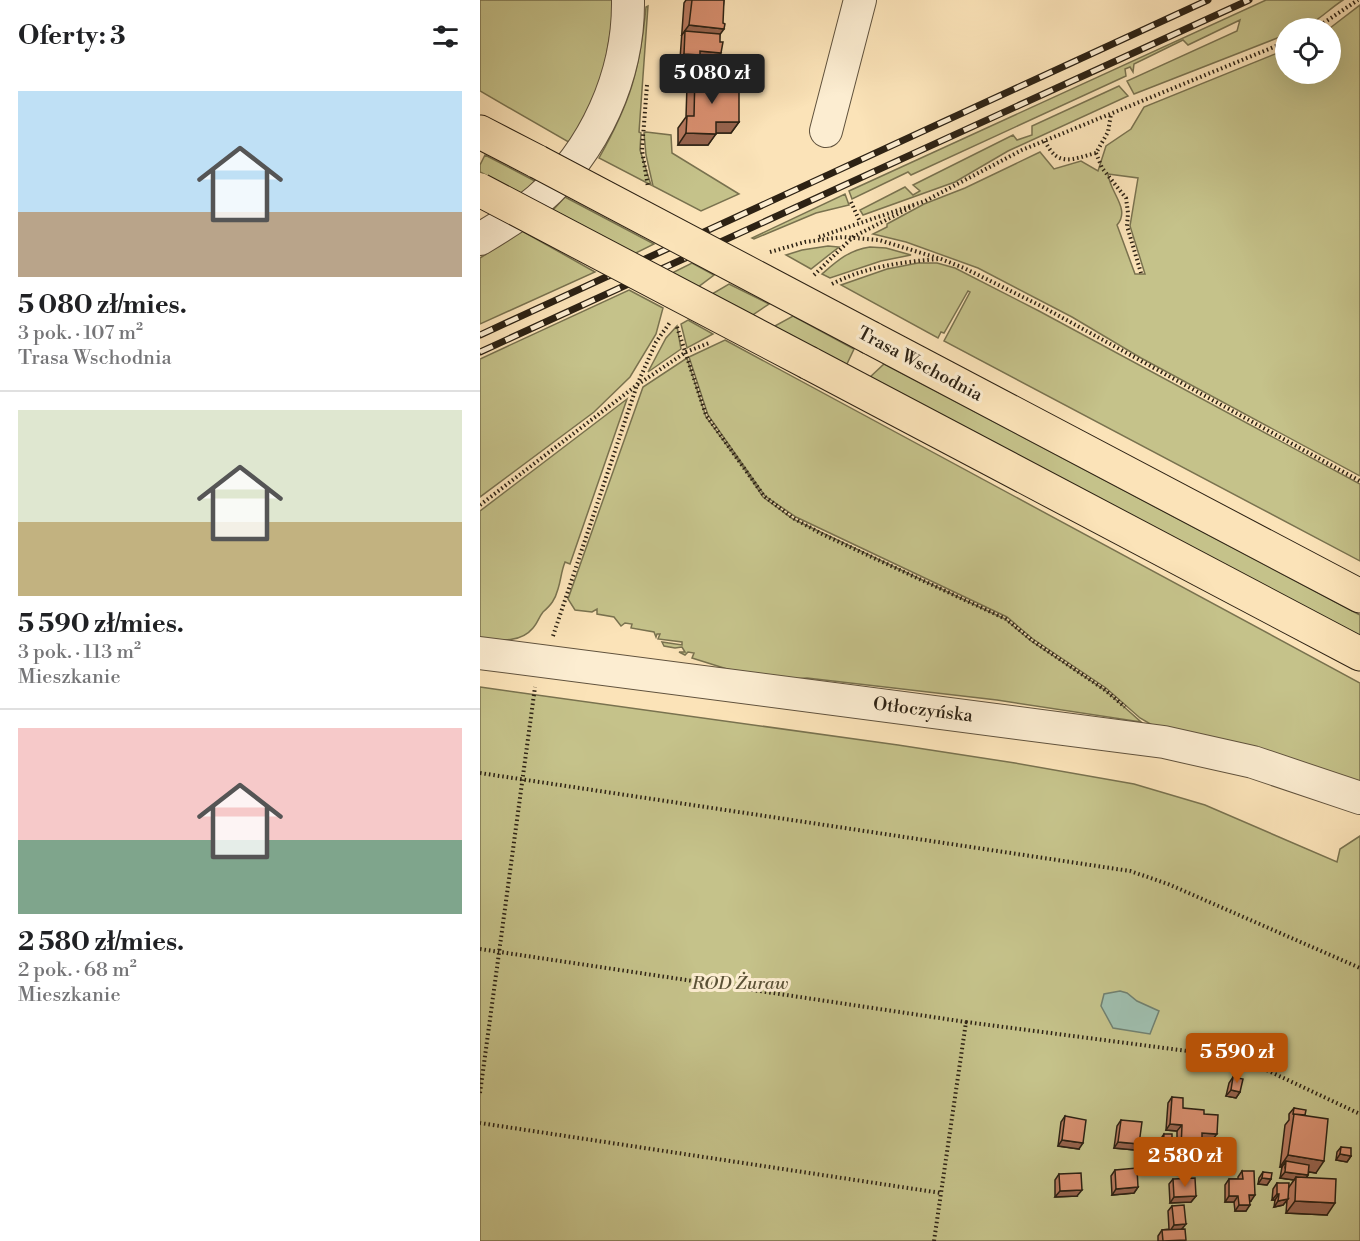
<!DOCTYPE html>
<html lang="pl">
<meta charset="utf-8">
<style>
body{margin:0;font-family:"Libre Bodoni",serif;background:#f6f6f6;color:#202124;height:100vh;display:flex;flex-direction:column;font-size:22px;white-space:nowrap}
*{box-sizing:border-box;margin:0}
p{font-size:20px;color:#757577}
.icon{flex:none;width:33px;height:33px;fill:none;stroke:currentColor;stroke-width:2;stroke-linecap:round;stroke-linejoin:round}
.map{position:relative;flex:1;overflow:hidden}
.sheet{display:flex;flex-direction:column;background:#fff;width:480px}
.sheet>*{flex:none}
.controls{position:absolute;left:795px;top:18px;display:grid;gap:12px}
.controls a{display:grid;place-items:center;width:66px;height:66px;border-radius:50%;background:#fff;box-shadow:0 6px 24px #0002;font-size:30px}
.price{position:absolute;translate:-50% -51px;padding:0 14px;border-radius:6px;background:#b45309;color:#fff;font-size:20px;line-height:39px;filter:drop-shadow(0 2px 3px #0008)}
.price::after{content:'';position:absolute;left:50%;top:36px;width:18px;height:14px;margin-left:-9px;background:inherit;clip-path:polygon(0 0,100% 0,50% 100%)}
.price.current{background:#222;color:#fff}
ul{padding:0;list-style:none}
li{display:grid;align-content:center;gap:12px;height:318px;padding:0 18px}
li+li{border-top:2px solid #e0e0e0}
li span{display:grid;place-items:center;height:186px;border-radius:0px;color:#555}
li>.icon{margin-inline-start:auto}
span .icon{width:108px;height:108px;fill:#fffc;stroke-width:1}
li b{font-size:26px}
h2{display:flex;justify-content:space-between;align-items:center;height:72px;padding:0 18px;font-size:26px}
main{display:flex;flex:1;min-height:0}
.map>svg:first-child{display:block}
.green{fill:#c5c28a;stroke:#79724f;stroke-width:1.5;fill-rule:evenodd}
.water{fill:#9fbeae;stroke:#718070;stroke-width:1.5}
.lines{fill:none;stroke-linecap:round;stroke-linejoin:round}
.street-casing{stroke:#60523d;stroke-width:34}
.primary-casing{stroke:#2d2214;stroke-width:35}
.path{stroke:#2d2214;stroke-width:4;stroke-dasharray:1.5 3;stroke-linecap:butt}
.street{stroke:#fcedd1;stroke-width:32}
.primary{stroke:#fbe3b8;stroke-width:33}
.rail-casing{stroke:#2d2214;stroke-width:7}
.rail{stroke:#fcedd1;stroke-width:4.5;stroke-dasharray:14;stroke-linecap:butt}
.primary-bridge-casing{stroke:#2d2214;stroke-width:35;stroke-linecap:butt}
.primary-bridge{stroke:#fbe3b8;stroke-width:33}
.wall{fill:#b87a5f;stroke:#2d2214;stroke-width:1.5}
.shaded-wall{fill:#96634d;stroke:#2d2214;stroke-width:1.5}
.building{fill:#d68e6e;stroke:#2d2214;stroke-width:1.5}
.labels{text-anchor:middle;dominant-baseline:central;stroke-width:6;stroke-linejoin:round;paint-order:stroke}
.street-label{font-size:18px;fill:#2d2214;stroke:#fcedd1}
.park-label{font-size:18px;font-style:italic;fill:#5b5237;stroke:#fcedd1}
</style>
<main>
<section class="sheet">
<h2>Oferty: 3<svg class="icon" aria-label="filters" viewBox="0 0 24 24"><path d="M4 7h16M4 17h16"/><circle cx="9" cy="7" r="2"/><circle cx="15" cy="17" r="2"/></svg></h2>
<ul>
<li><span style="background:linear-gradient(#bfe0f5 65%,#b9a48a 0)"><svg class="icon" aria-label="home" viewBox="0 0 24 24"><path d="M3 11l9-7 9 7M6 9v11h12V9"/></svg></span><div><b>5 080 zł/mies.</b><p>3 pok. · 107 m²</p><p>Trasa Wschodnia</p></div></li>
<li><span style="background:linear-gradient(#dfe7d0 60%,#c2b280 0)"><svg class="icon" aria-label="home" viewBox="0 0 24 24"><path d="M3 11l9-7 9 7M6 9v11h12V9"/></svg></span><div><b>5 590 zł/mies.</b><p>3 pok. · 113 m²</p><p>Mieszkanie</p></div></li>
<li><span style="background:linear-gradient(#f6c9c9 60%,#7fa58c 0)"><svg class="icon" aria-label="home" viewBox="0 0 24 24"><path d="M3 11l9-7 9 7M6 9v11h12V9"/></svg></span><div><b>2 580 zł/mies.</b><p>2 pok. · 68 m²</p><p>Mieszkanie</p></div></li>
</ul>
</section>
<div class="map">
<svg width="880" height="1241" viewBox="0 0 880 1241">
<rect width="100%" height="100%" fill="#fbe3b8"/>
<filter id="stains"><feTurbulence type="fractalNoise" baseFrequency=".00333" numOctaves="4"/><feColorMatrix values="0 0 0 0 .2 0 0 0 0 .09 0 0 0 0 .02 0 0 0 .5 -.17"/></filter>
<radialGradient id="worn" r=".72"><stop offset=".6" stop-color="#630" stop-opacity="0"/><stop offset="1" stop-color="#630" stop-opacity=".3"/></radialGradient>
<path class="green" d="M0 0H134V10L123 76 92 144 0 91Z
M786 0H863C840 15 836 28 806 28L805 35 654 94 647 81 757 31 760 20 708 45 703 40 654 64 653 72 650 67 645 69 646 76 431 175 428 172 372 199 369 191Z
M880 5V476L661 358 592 317 498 268 426 242 393 234 407 227V224L444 204 485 188 560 152 574 169 601 161 618 171 626 146 651 129 664 107 805 50 806 74H850V28ZM628 174 658 178 650 226 665 274H655L637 225C651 209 630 193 628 174Z
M168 6 159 132 161 133 160 150 171 185 119 158C150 103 160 70 166 7Z
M639 86 648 96 528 151 475 182 383 215 380 210 425 187 433 195 440 191 433 185 533 135 537 140 552 135V126Z
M166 132 191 135 192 153 259 194 221 211 173 186 166 155 164 133Z
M5 155 55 181 42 194 0 172V165Z
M365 194 369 205 336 213 274 239 272 238Z
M85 197 174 244 154 254 73 210Z
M42 231 115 272 0 324V258Z
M348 246 359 247 331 269 306 255 322 250Z
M390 247 406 248 431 255 401 261 350 278 342 274C357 261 369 250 390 247Z
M212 263 234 275 218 287 192 273Z
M438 263H457L475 268 559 311 880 484V561L464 341 490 292 488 291 464 333 461 332 458 338 361 285 407 269Z
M249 284 289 304 271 316 232 294Z
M149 290 183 308 176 334 150 377 114 412 0 497V359Z
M313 316 374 349 366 366 293 327Z
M208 320 233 334 207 348 201 324Z
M197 326 201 349 168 372 186 338Z
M245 340 880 683V783L672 725 660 718 626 688 553 639 527 617 316 517 285 496 228 415 209 357Z
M207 358 226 417 266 471 283 497 313 519 525 619 551 641 625 690 661 722 517 700 327 678 298 680 247 669 212 658 214 653 208 652 205 655 199 652H205L202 647 195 648 184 646 182 642 202 645V642L178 639 180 634H177L176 637 174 632 151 628 152 624 145 623 141 626 134 617 117 614V609L112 612 95 610 88 599 163 387Z
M404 364 880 615V636L389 378Z
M147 399 90 564 85 562C81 572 81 580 78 589 75 600 71 605 63 612 59 617 57 624 53 628 40 644 18 640 0 638V511Z
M0 687 418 745 535 763 654 784 725 805 857 862 860 849 880 836V1241H0Z"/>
<path class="water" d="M640 991 647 993 657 1001 679 1011 670 1034 633 1028 621 1006 624 994Z"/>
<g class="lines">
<g class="street-casing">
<path id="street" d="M346 131 380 0
M0 239C20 227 40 215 58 200 115 151 149 75 148 0
M0 653 684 742 773 762 880 798"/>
</g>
<g class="primary-casing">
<path id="primary" d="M0 132 58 162
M391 338 880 596
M329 363 880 654"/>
</g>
<path class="path" d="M836 28 878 0
M167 85 162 150 168 187
M565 141C578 168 592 159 616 153L628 132 631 114
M616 153 622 168 646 198 648 213 647 226 661 273
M371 202 380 222
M339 237 445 201 542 150 806 42
M290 252 325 242 363 237 399 240 461 259 484 268 561 306 880 481
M334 275 373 237 433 206
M352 284C385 267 421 262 458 259
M197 327 226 415 284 496 313 518 342 534 526 619 553 641 625 690 645 707
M0 505 157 385 206 352 229 343
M73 636 157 385 176 342 191 321
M0 773 650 871 688 884 880 968
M0 949 486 1022 461 1193 0 1123
M486 1022 761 1058 880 1114
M0 1093 55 687
M454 1241 461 1193"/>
<use href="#street" class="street"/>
<use href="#primary" class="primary"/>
<g class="rail-casing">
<path id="rail" d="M0 335 728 0
M0 352 769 0"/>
</g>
<use href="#rail" class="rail"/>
<g class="primary-bridge-casing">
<path id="primary-bridge" d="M58 162 391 338
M0 190 329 363"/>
</g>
<use href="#primary-bridge" class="primary-bridge"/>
</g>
<path class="wall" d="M206 0H244L237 59 218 58 215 61 200 59 204 3Z
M215 73 239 89 259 122 251 133H236L228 145H198V128L206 117 207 85Z
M753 1077 760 1092 756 1098 746 1096 749 1083Z
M692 1097 703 1108 724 1114 732 1140 722 1139V1149L718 1155H697V1131L686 1130 688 1103Z
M814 1108 825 1115 836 1173 829 1172 827 1177 847 1215 806 1213 807 1200 803 1205 794 1207 795 1200H792L793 1189 797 1183 809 1187 814 1180 800 1178 802 1167H800L805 1125 809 1120V1114Z
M585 1116 599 1149 578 1146 581 1122Z
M641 1120 659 1144 655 1150 634 1148 637 1126Z
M684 1134 692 1147 688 1153H679L680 1140Z
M861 1147 871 1156 867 1162 856 1160 857 1152Z
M635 1170 658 1187 654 1193 632 1195 631 1176Z
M762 1171 771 1201H770L766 1211H755L754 1202H745V1185L749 1179H758V1177Z
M783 1172 791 1179 787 1185 778 1184 779 1178Z
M579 1174 597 1196 575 1197V1180Z
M693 1179 716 1196 711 1202 690 1203 689 1184Z
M692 1206 703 1229 705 1241H678V1236L682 1230 689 1229 688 1211Z"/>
<path class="shaded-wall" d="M209 25 244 29 236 40 205 31 201 36Z
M220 51 241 53 237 59 218 58 215 61 200 59 204 54Z
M236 122H259L251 133H228Z
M206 133 236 134 228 145H198Z
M751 1090 760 1092 756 1098 746 1096Z
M690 1124 702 1125 697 1131 686 1130Z
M722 1133 737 1134 732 1140 718 1138Z
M582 1140 603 1143 599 1149 578 1146Z
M638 1142 659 1144 655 1150 634 1148Z
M683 1147H692L688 1153H679Z
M701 1149H722L718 1155H697Z
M860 1154 871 1156 867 1162 856 1160Z
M808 1155 844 1161 836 1173 805 1168 806 1161 802 1167H800Z
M805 1172 828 1175 824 1181 816 1177 814 1180 800 1178Z
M782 1178 791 1179 787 1185 778 1184Z
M658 1187 654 1193 632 1195 636 1189Z
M602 1190 597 1196 575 1197 580 1191Z
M797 1194H799L795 1200H792Z
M769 1195H775L771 1201H765Z
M716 1196 711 1202 690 1203 694 1197Z
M749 1196H758L754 1202H745Z
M808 1199 803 1205 794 1207 798 1201Z
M815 1201 855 1203 847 1215 806 1213Z
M759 1205H770L766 1211H755Z
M706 1224 701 1230 690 1231 694 1225Z"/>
<path class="building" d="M212 0H244L243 23 245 24 244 29 209 25Z
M205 31 240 34V42H243L241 53 220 51V55L204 54Z
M215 73H239V89L259 90V122H236V134L206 133 207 116H214Z
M753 1077 763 1079 760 1092 751 1090Z
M692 1097 703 1098V1108L724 1110V1114L738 1115 737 1134 722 1133V1149H701L702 1125 690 1124Z
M814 1108 826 1110 825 1115 814 1114H813Z
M814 1114 848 1119 844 1161 808 1155Z
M585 1116 606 1120 603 1143 582 1140Z
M641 1120 662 1122 659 1144 638 1142Z
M684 1134H692V1147H683Z
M861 1147 871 1148V1156L860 1154Z
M806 1161 829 1165 828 1175 805 1172Z
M657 1168 658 1187 636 1189 635 1170Z
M762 1171H774L775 1195H769L770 1205H759L758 1196H749V1179H763Z
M783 1172 792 1173 791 1179 782 1178Z
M601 1173 602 1190 580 1191 579 1174Z
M816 1177 856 1179 855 1203 815 1201Z
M715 1178 716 1196 694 1197 693 1179Z
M797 1183H809L808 1199 798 1201 799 1194H797Z
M704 1205 706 1224 694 1225 692 1206Z
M705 1229 706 1240 683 1241 682 1230Z"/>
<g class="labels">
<g class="street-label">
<text transform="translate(440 364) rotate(28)">Trasa Wschodnia</text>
<text transform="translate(443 710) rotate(7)">Otłoczyńska</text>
</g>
<g class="park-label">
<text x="260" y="983">ROD Żuraw</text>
</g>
</g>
<rect width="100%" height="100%" filter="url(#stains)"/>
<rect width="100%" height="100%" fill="url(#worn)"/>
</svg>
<div class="controls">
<a><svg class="icon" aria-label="locate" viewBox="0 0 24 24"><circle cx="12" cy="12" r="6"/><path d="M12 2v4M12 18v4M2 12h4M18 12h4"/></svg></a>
</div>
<b class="price current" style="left:232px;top:105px">5 080 zł</b>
<b class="price" style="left:757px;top:1084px">5 590 zł</b>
<b class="price" style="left:705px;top:1188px">2 580 zł</b>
</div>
</main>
